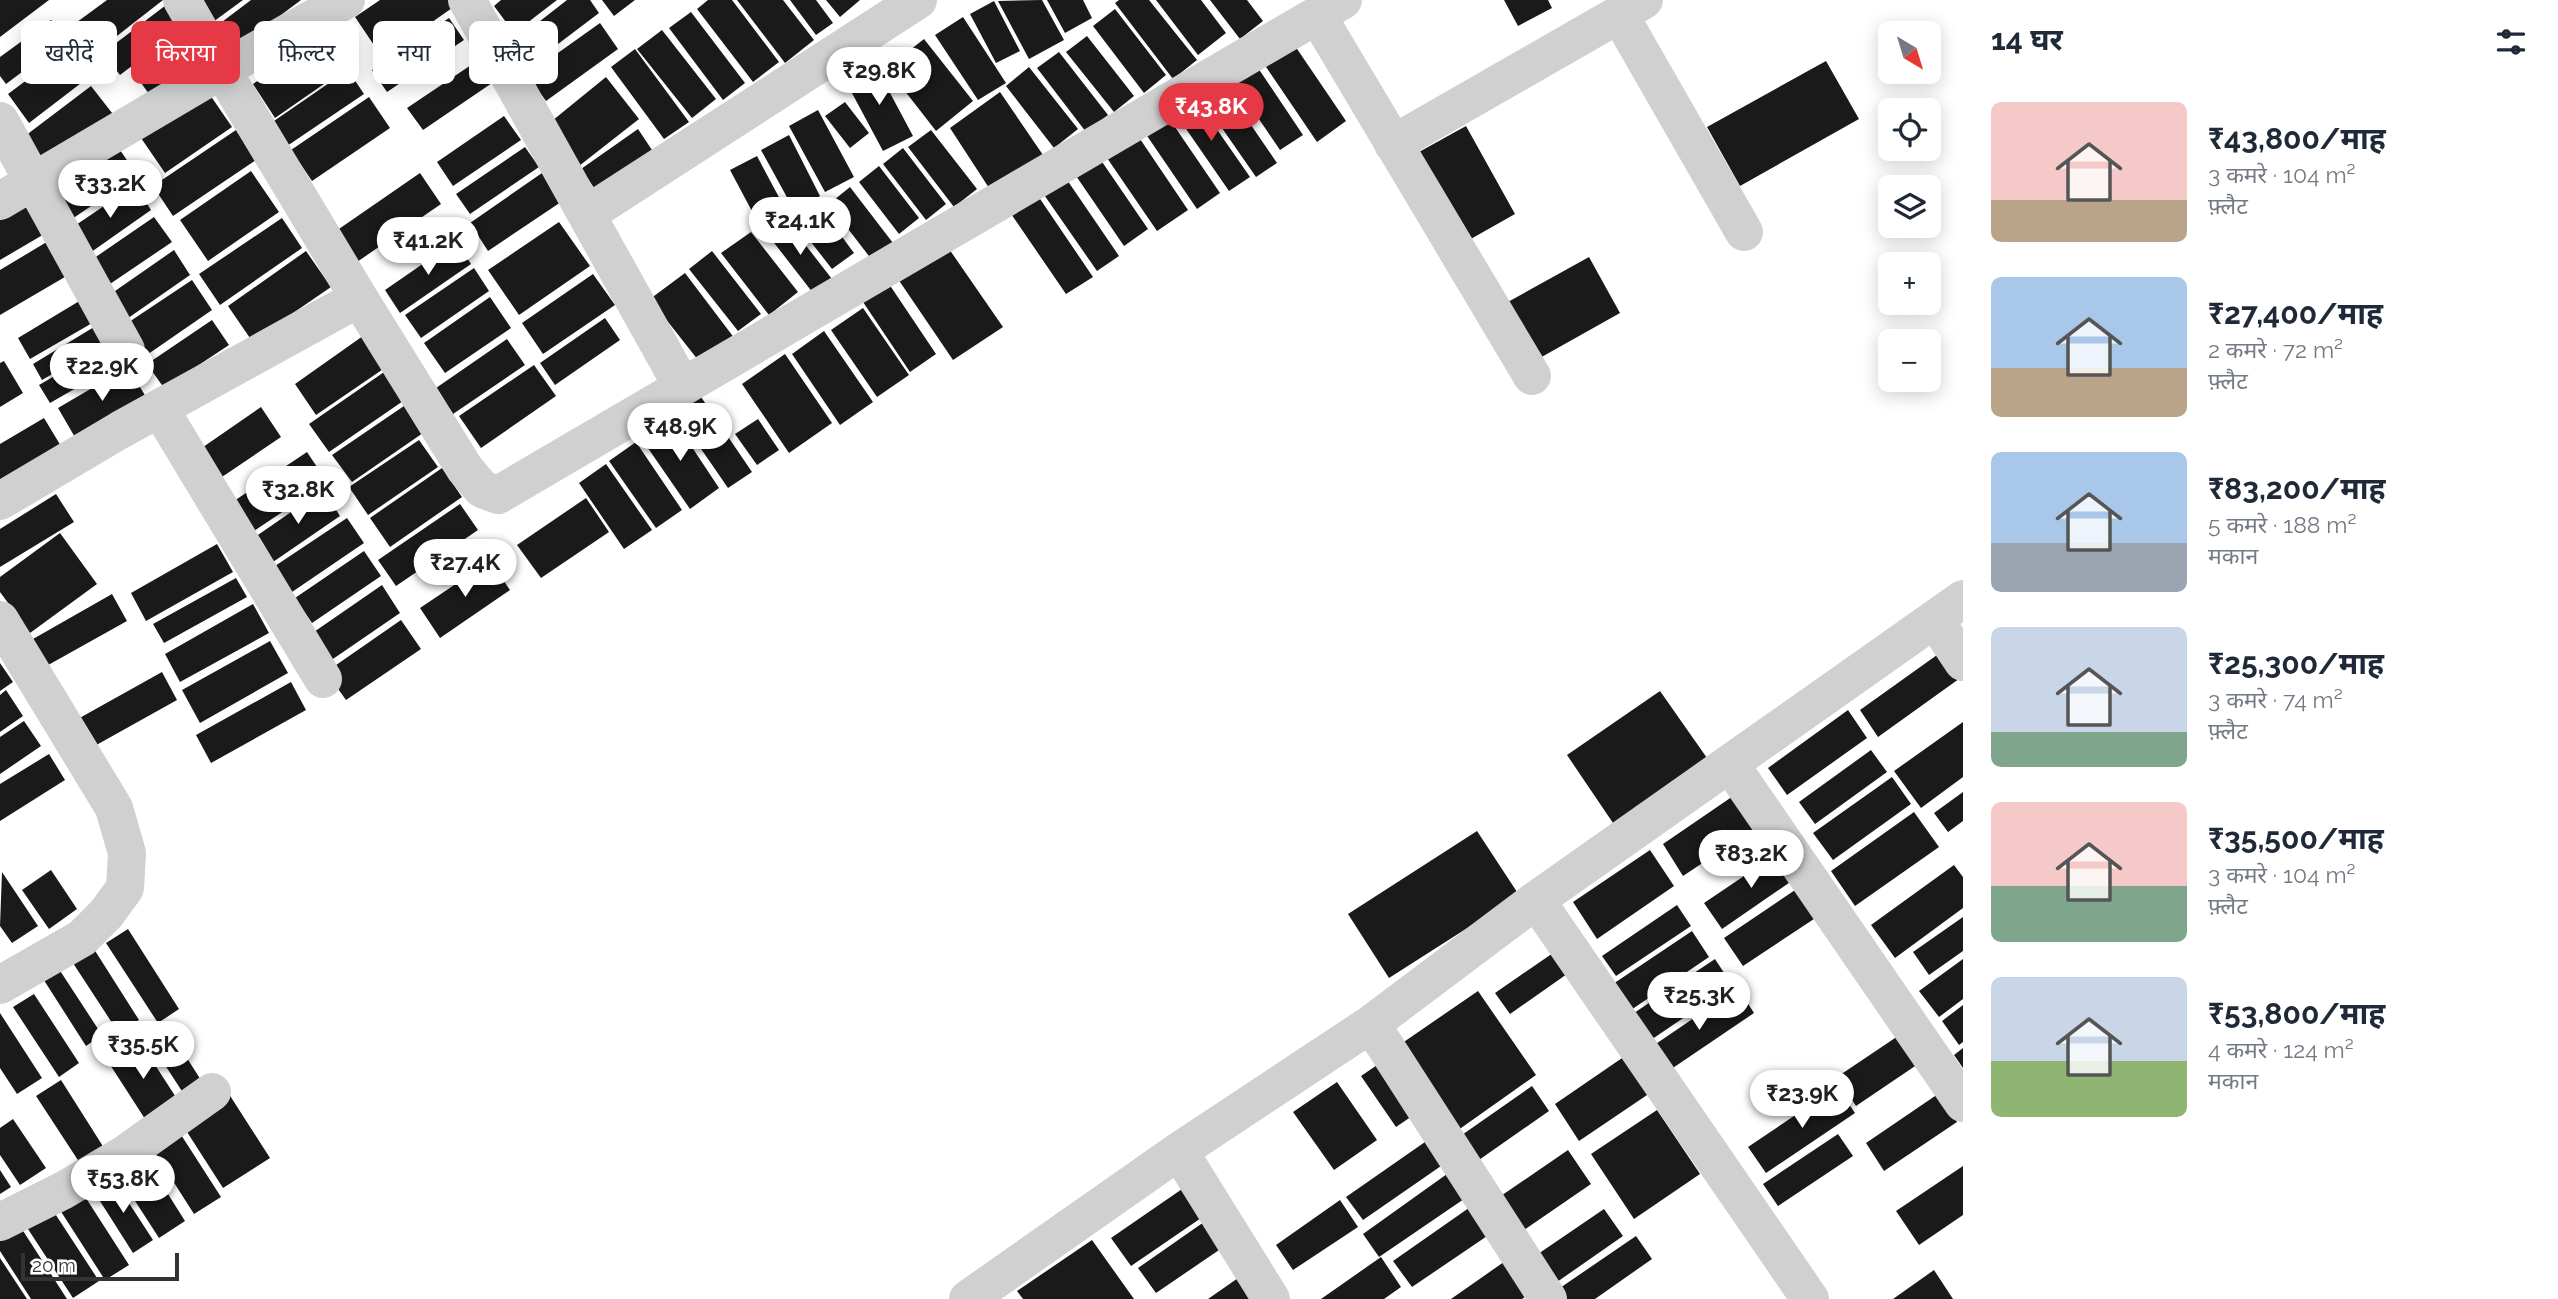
<!DOCTYPE html>
<html lang="hi">
<meta charset="utf-8">
<style>
body{margin:0;font-family:Raleway,"Noto Sans Devanagari",sans-serif;background:#f6f6f7;color:#1f2937;height:100vh;display:flex;flex-direction:column;font-size:26px;white-space:nowrap}
*{box-sizing:border-box;margin:0}
p{font-size:23px;color:#747a83}
.icon{flex:none;width:38px;height:38px;fill:none;stroke:currentColor;stroke-width:2;stroke-linecap:round;stroke-linejoin:round}
.map{position:relative;flex:1;overflow:hidden}
.panel{display:flex;flex-direction:column;background:#fff;width:595px}
.panel>*{flex:none}
.top-card{position:absolute;left:21px;top:21px;width:665px;height:63px;display:flex;gap:14px}
.needle{width:46px;rotate:142deg}
.tools{position:absolute;left:1878px;top:21px;display:grid;gap:14px}
.tools a{display:grid;place-items:center;width:63px;height:63px;border-radius:10px;background:#fff;box-shadow:0 4px 18px #0003;font-size:35px}
.scale{position:absolute;left:21px;bottom:18px;width:158px;box-sizing:border-box;padding-left:7px;border:4px solid #333;border-top:0;font-size:19px;line-height:24px;white-space:nowrap;color:#333;-webkit-text-stroke:5px #fff;paint-order:stroke}
.price{position:absolute;translate:-50% -60px;padding:0 16px;border-radius:24px;background:#fff;color:#222;font-size:23px;line-height:46px;filter:drop-shadow(0 2px 4px #0008)}
.price::after{content:'';position:absolute;left:50%;top:42px;width:21px;height:16px;margin-left:-10px;background:inherit;clip-path:polygon(0 0,100% 0,50% 100%)}
.price.active{background:#e63946;color:#fff}
ul{padding:0;list-style:none}
li{display:flex;align-items:center;gap:21px;height:175px;padding:0 28px}
li span{display:grid;place-items:center;flex:none;width:196px;height:140px;border-radius:10px;color:#555}
li>.icon{margin-inline-start:auto}
span .icon{width:84px;height:84px;fill:#fffc;stroke-width:1}
li b{font-size:30px}
h2{display:flex;justify-content:space-between;align-items:center;height:84px;padding:0 28px;font-size:30px}
.chip{padding:0 24px;border-radius:10px;background:#fff;box-shadow:0 4px 18px #0003;font-size:24px;line-height:63px}
.chip.active{background:#e63946;color:#fff}
main{display:flex;flex:1;min-height:0}
.map>svg:first-child{display:block}
.building{fill:#1a1a1a}
.lines{fill:none;stroke-linecap:round;stroke-linejoin:round}
.street{stroke:#d0d0d0;stroke-width:38}
</style>
<main>
<div class="map">
<svg width="1963" height="1299" viewBox="0 0 1963 1299">
<rect width="100%" height="100%" fill="#fff"/>
<path class="building" d="M0 0H49L0 37Z
M107 0H163L99 50 77 22Z
M197 0H243L213 22Z
M251 0H301L233 51 214 28Z
M380 0H451L455 6 382 57 355 17Z
M501 0H557L514 33 494 6Z
M567 0H590L599 13 529 66 512 43Z
M602 0H635L614 16Z
M708 0H732L779 62 753 82 697 9Z
M737 0H783L814 40 785 63Z
M790 0H816L833 23 816 35Z
M826 0H860L840 17Z
M1042 0 1064 40 1029 59 998 1Z
M1047 0H1083L1092 18 1065 33Z
M1119 0H1149L1197 60 1173 79 1115 3Z
M1156 0H1201L1226 33 1198 55Z
M1210 0H1247L1263 21 1240 39Z
M1504 0H1548L1552 8 1518 26Z
M994 1 1020 51 996 63 970 14Z
M170 2 187 24 120 75 103 53Z
M1115 9 1166 75 1144 93 1093 26Z
M691 12 745 83 723 100 669 28Z
M963 17 1006 83 978 100 935 35Z
M449 18 464 40 387 92 372 70Z
M51 20 66 39 6 84 0 76V57Z
M600 23 618 49 546 101 527 75Z
M662 30 716 99 692 118 637 49Z
M324 35 347 68 275 118 253 84Z
M1087 36 1134 96 1114 112 1066 52Z
M189 37 204 58 152 98 136 76Z
M924 39 973 101 936 131 887 68Z
M1291 40 1346 121 1317 142 1262 61Z
M68 49 89 77 29 123 8 94Z
M635 49 689 122 664 139 611 67Z
M1059 52 1108 115 1086 132 1037 68Z
M480 59 495 81 423 130 407 108Z
M1826 61 1859 119 1740 186 1707 127Z
M1254 62 1303 135 1280 150 1231 78Z
M874 63 913 136 883 151 845 80Z
M1029 67 1078 129 1054 148 1006 86Z
M348 70 364 94 287 146 271 123Z
M606 77 639 119 579 166 547 125Z
M1221 81 1277 163 1256 177 1199 95Z
M91 86 116 118 49 168 25 136Z
M208 92 232 127 165 173 141 138Z
M1000 92 1043 155 991 191 950 128Z
M1193 95 1250 177 1229 191 1173 110Z
M369 97 390 128 312 181 291 150Z
M845 102 869 133 850 148 825 116Z
M818 110 854 177 825 192 789 126Z
M1164 111 1220 193 1197 209 1141 127Z
M504 116 521 140 453 186 437 162Z
M1466 126 1515 214 1469 240 1419 152Z
M638 129 654 153 597 192 581 169Z
M236 130 256 160 173 216 153 186Z
M931 130 977 189 954 207 908 147Z
M1136 133 1188 210 1157 231 1105 155Z
M789 135 820 196 794 210 761 150Z
M525 147 539 167 470 214 456 194Z
M903 148 946 204 926 220 883 164Z
M120 150 137 175 66 223 49 198Z
M1096 153 1148 229 1124 246 1072 170Z
M757 156 789 216 762 230 730 170Z
M879 166 919 218 899 234 859 182Z
M251 171 279 212 208 261 180 220Z
M420 173 441 204 357 262 336 231Z
M542 173 561 202 488 251 470 223Z
M1063 174 1119 256 1097 271 1040 189Z
M135 185 151 210 87 255 70 229Z
M850 187 893 243 872 260 829 204Z
M1034 190 1093 277 1066 294 1007 208Z
M26 200 46 233 0 260V216Z
M816 202 854 253 832 269 793 219Z
M154 217 172 242 104 288 87 263Z
M282 218 302 248 220 305 199 274Z
M786 220 832 279 813 293 768 235Z
M559 222 590 266 519 315 488 270Z
M751 232 798 292 769 315 721 253Z
M50 240 70 274 0 315V270Z
M456 241 471 264 400 313 385 290Z
M947 246 1003 327 953 360 898 279Z
M174 250 190 275 121 323 105 298Z
M306 251 331 287 252 341 228 306Z
M712 251 761 314 738 331 689 269Z
M1589 257 1620 313 1538 359 1506 303Z
M474 268 489 291 421 338 405 315Z
M685 273 735 339 702 365 650 299Z
M593 274 615 305 543 354 522 323Z
M192 280 212 310 141 359 120 328Z
M887 281 936 354 910 372 861 299Z
M490 297 511 328 445 373 424 343Z
M81 300 94 322 30 359 18 338Z
M863 308 909 375 877 397 831 330Z
M605 318 620 340 555 385 540 363Z
M212 320 229 345 164 388 147 364Z
M99 324 109 341 42 380 33 364Z
M370 331 392 363 316 415 295 384Z
M824 331 873 402 840 425 792 354Z
M507 339 525 365 453 414 436 388Z
M108 345 118 364 50 403 39 385Z
M785 354 832 423 789 453 742 384Z
M4 361 23 393 0 407V363Z
M534 365 556 396 481 448 459 416Z
M128 367 146 397 76 439 58 408Z
M387 370 406 399 329 452 309 424Z
M701 397 752 472 728 488 677 414Z
M404 406 423 433 352 482 332 455Z
M261 407 281 437 213 483 193 454Z
M672 417 719 488 690 509 641 438Z
M44 418 64 451 0 489V444Z
M758 419 779 450 757 465 735 434Z
M419 440 438 467 368 515 349 487Z
M636 442 682 510 656 528 609 461Z
M307 452 327 482 251 533 231 503Z
M606 464 652 530 624 549 579 483Z
M442 468 462 497 390 547 370 518Z
M323 490 340 516 273 562 255 537Z
M56 494 74 522 0 567V529Z
M586 498 609 532 541 578 517 545Z
M460 504 478 530 396 586 378 560Z
M347 518 364 543 292 592 275 566Z
M60 533 97 584 30 633 0 592V577Z
M217 544 233 572 146 621 131 593Z
M364 551 381 576 312 623 295 598Z
M490 561 510 590 440 638 420 608Z
M236 578 247 597 164 643 153 624Z
M382 585 400 613 330 661 311 634Z
M112 594 127 621 41 669 26 643Z
M253 604 269 633 180 682 165 654Z
M401 620 421 649 346 700 326 672Z
M270 641 288 673 200 723 182 690Z
M1944 650 1963 676 1878 737 1860 710Z
M0 663 13 682 0 691Z
M162 672 177 700 91 748 76 720Z
M291 682 306 710 211 763 196 735Z
M6 690 23 716 0 732V695Z
M1660 691 1707 758 1613 823 1567 755Z
M1848 710 1867 738 1787 795 1768 768Z
M24 721 41 746 0 774V737Z
M1963 722V777L1921 808 1894 771Z
M1871 750 1887 772 1815 824 1799 802Z
M49 754 65 780 0 821V784Z
M1892 777 1911 804 1833 860 1813 833Z
M1739 792 1761 824 1683 876 1663 844Z
M1963 792V821L1948 832 1934 813Z
M1914 812 1939 847 1855 906 1831 871Z
M1477 831 1519 895 1389 978 1348 914Z
M1650 850 1674 886 1597 939 1573 902Z
M1781 851 1799 876 1722 929 1704 903Z
M1954 865 1963 877V908L1895 958 1871 925Z
M51 870 77 909 49 929 22 890Z
M2 872 38 926 12 943 0 926Z
M1804 884 1823 913 1743 966 1724 938Z
M1677 905 1691 926 1616 976 1602 956Z
M1963 917V951L1929 975 1913 952Z
M128 929 179 1009 158 1023 106 943Z
M1692 931 1709 957 1628 1012 1610 986Z
M92 946 139 1020 118 1032 71 960Z
M1553 953 1567 974 1510 1014 1495 993Z
M1715 959 1732 985 1639 1048 1622 1021Z
M1963 959V999L1939 1017 1919 991Z
M55 963 102 1035 86 1046 40 974Z
M1738 988 1754 1013 1661 1076 1644 1052Z
M1478 991 1536 1075 1454 1133 1395 1048Z
M34 994 79 1063 59 1077 13 1007Z
M1963 1005V1042L1959 1045 1942 1021Z
M0 1013 42 1078 17 1094 0 1068Z
M164 1022 206 1088 187 1099 145 1034Z
M1904 1032 1924 1060 1856 1106 1837 1077Z
M139 1040 179 1102 147 1122 107 1060Z
M1963 1048V1068L1954 1055Z
M1625 1056 1650 1093 1579 1141 1555 1104Z
M1386 1059 1421 1110 1396 1127 1361 1076Z
M61 1080 111 1159 87 1174 36 1096Z
M1337 1082 1377 1140 1334 1170 1293 1112Z
M1532 1086 1549 1111 1476 1162 1459 1137Z
M1837 1087 1855 1113 1766 1173 1748 1147Z
M227 1091 270 1158 223 1188 180 1121Z
M1938 1094 1957 1122 1884 1171 1866 1143Z
M1657 1110 1700 1174 1634 1219 1591 1154Z
M13 1119 46 1168 20 1185 0 1155V1128Z
M176 1127 221 1197 194 1214 150 1145Z
M1838 1134 1853 1156 1778 1206 1763 1184Z
M1425 1142 1441 1166 1363 1220 1346 1197Z
M1568 1150 1591 1184 1518 1234 1495 1200Z
M144 1156 185 1221 159 1238 117 1173Z
M1963 1166V1215L1919 1245 1896 1211Z
M0 1170 11 1187 0 1194Z
M1447 1174 1464 1199 1379 1257 1363 1234Z
M112 1177 153 1240 133 1253 93 1190Z
M1185 1187 1204 1216 1131 1266 1111 1238Z
M84 1195 129 1265 105 1280 60 1210Z
M1340 1200 1358 1227 1293 1270 1276 1245Z
M1476 1203 1496 1230 1412 1287 1393 1261Z
M52 1209 99 1281 73 1298 26 1226Z
M1604 1209 1623 1236 1557 1282 1538 1254Z
M1204 1222 1222 1248 1156 1293 1138 1268Z
M18 1223 67 1299H31L0 1251V1234Z
M1636 1236 1652 1259 1595 1299H1563L1557 1290Z
M1092 1240 1134 1299H1023L1017 1291Z
M1381 1257 1401 1287 1384 1299H1321Z
M1511 1257 1534 1291 1522 1299H1451Z
M0 1258 27 1299H0Z
M1934 1270 1953 1299H1893Z
M1241 1276 1257 1299H1208Z"/>
<g class="lines">
<path class="street" d="M182 0 222 70 346 0
M467 0 682 386
M1619 14 1744 232
M1317 15 1532 376
M0 121 126 350
M1393 144 1644 0
M0 201 222 70 359 298
M587 214 918 0
M160 409 323 679
M0 501 120 430 359 298 465 469 482 489 498 495 1343 0
M0 620 114 808 127 853 125 888 106 914 82 938 0 985
M1935 620 1963 662
M1730 764 1963 1103
M1536 900 1810 1299
M1371 1024 1548 1299
M1179 1151 1271 1299
M0 1222 64 1190 125 1154 212 1092
M968 1299 1179 1151 1371 1024 1536 900 1963 599"/>
</g>
</svg>
<div class="tools">
<a><svg class="needle" viewBox="-14 -14 28 28"><path d="M0-13l5 13h-10z" fill="#e53935"/><path d="M0 13l5-13h-10z" fill="#747a83"/></svg></a>
<a><svg class="icon" aria-label="locate" viewBox="0 0 24 24"><circle cx="12" cy="12" r="6"/><path d="M12 2v4M12 18v4M2 12h4M18 12h4"/></svg></a>
<a><svg class="icon" aria-label="layers" viewBox="0 0 24 24"><path d="M12 4l9 5-9 5-9-5zM3 14l9 5 9-5"/></svg></a>
<a>+</a>
<a>−</a>
</div>
<div class="scale">20 m</div>
<b class="price" style="left:879px;top:107px">₹29.8K</b>
<b class="price active" style="left:1211px;top:143px">₹43.8K</b>
<b class="price" style="left:110px;top:220px">₹33.2K</b>
<b class="price" style="left:800px;top:257px">₹24.1K</b>
<b class="price" style="left:428px;top:277px">₹41.2K</b>
<b class="price" style="left:102px;top:403px">₹22.9K</b>
<b class="price" style="left:680px;top:463px">₹48.9K</b>
<b class="price" style="left:298px;top:526px">₹32.8K</b>
<b class="price" style="left:465px;top:599px">₹27.4K</b>
<b class="price" style="left:1751px;top:890px">₹83.2K</b>
<b class="price" style="left:1699px;top:1032px">₹25.3K</b>
<b class="price" style="left:143px;top:1081px">₹35.5K</b>
<b class="price" style="left:1802px;top:1130px">₹23.9K</b>
<b class="price" style="left:123px;top:1215px">₹53.8K</b>
<div class="top-card">
<a class="chip">खरीदें</a>
<a class="chip active">किराया</a>
<a class="chip">फ़िल्टर</a>
<a class="chip">नया</a>
<a class="chip">फ़्लैट</a>
</div>
</div>
<section class="panel">
<h2>14 घर<svg class="icon" aria-label="filters" viewBox="0 0 24 24"><path d="M4 7h16M4 17h16"/><circle cx="9" cy="7" r="2"/><circle cx="15" cy="17" r="2"/></svg></h2>
<ul>
<li><span style="background:linear-gradient(#f6c9c9 70%,#b9a48a 0)"><svg class="icon" aria-label="home" viewBox="0 0 24 24"><path d="M3 11l9-7 9 7M6 9v11h12V9"/></svg></span><div><b>₹43,800/माह</b><p>3 कमरे · 104 m²</p><p>फ़्लैट</p></div></li>
<li><span style="background:linear-gradient(#a9c7e8 65%,#b9a48a 0)"><svg class="icon" aria-label="home" viewBox="0 0 24 24"><path d="M3 11l9-7 9 7M6 9v11h12V9"/></svg></span><div><b>₹27,400/माह</b><p>2 कमरे · 72 m²</p><p>फ़्लैट</p></div></li>
<li><span style="background:linear-gradient(#a9c7e8 65%,#9aa5b1 0)"><svg class="icon" aria-label="home" viewBox="0 0 24 24"><path d="M3 11l9-7 9 7M6 9v11h12V9"/></svg></span><div><b>₹83,200/माह</b><p>5 कमरे · 188 m²</p><p>मकान</p></div></li>
<li><span style="background:linear-gradient(#c9d6e8 75%,#7fa58c 0)"><svg class="icon" aria-label="home" viewBox="0 0 24 24"><path d="M3 11l9-7 9 7M6 9v11h12V9"/></svg></span><div><b>₹25,300/माह</b><p>3 कमरे · 74 m²</p><p>फ़्लैट</p></div></li>
<li><span style="background:linear-gradient(#f6c9c9 60%,#7fa58c 0)"><svg class="icon" aria-label="home" viewBox="0 0 24 24"><path d="M3 11l9-7 9 7M6 9v11h12V9"/></svg></span><div><b>₹35,500/माह</b><p>3 कमरे · 104 m²</p><p>फ़्लैट</p></div></li>
<li><span style="background:linear-gradient(#c9d6e8 60%,#8fb573 0)"><svg class="icon" aria-label="home" viewBox="0 0 24 24"><path d="M3 11l9-7 9 7M6 9v11h12V9"/></svg></span><div><b>₹53,800/माह</b><p>4 कमरे · 124 m²</p><p>मकान</p></div></li>
</ul>
</section>
</main>
